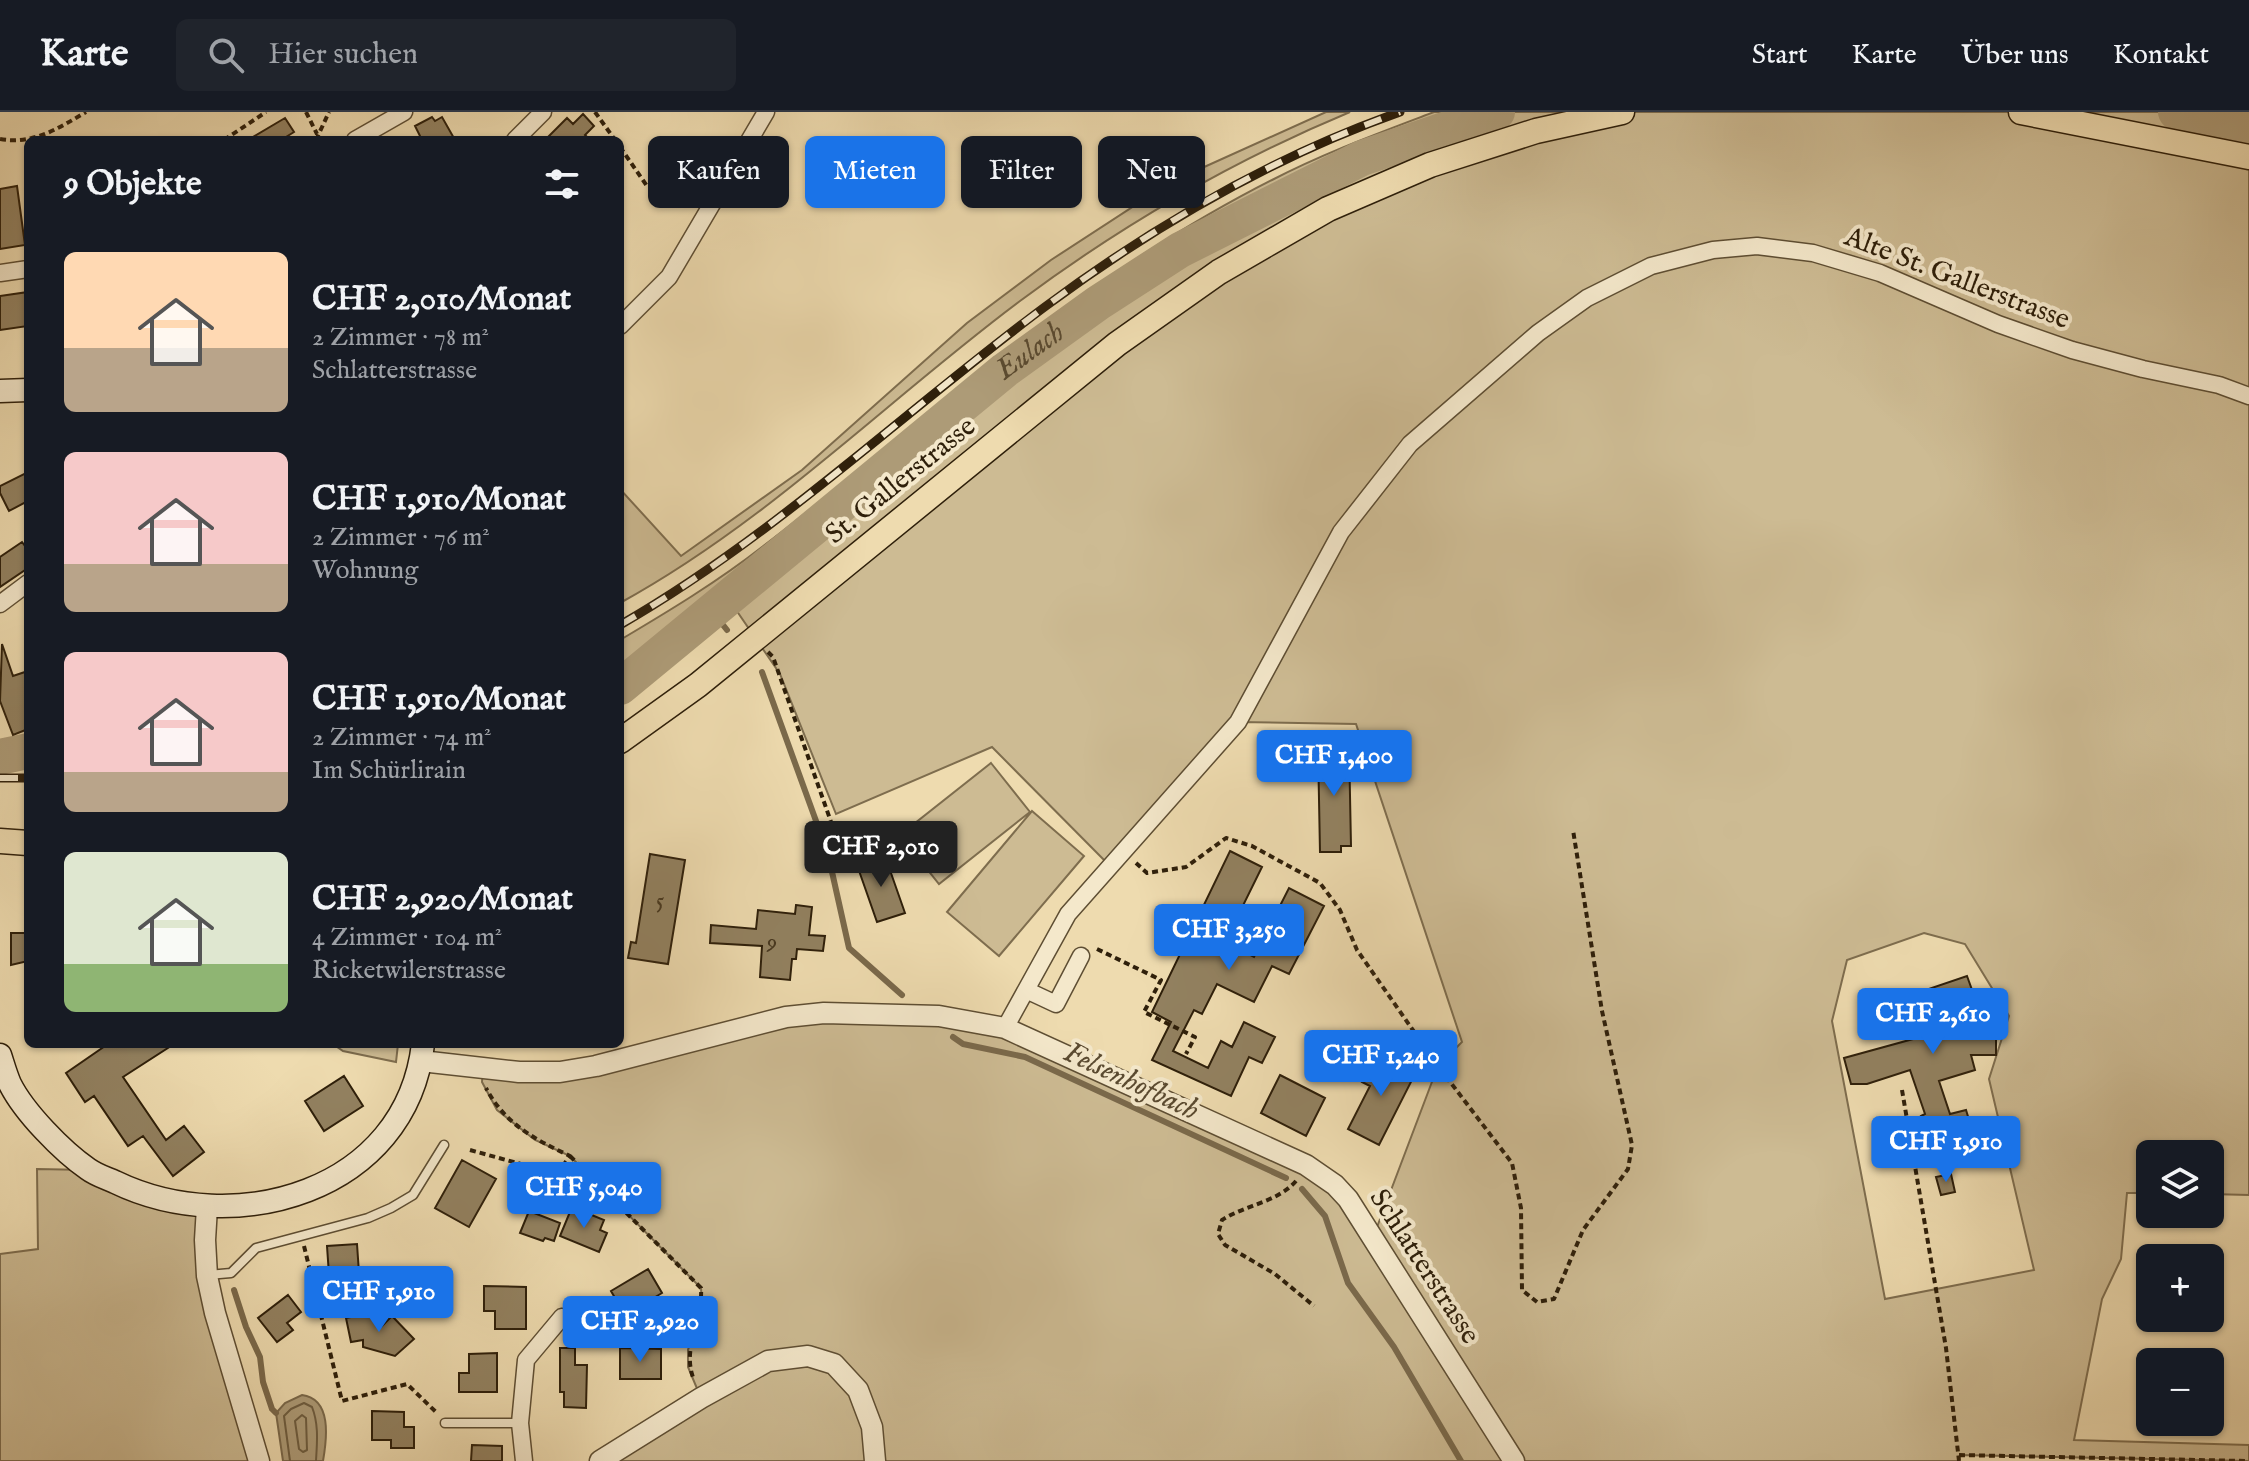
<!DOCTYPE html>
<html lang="de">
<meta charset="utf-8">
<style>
body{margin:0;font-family:"IM FELL English",serif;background:#20242c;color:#f1f3f6;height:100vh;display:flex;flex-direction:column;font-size:30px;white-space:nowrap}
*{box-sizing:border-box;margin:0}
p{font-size:26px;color:#9ea1a6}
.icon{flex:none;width:44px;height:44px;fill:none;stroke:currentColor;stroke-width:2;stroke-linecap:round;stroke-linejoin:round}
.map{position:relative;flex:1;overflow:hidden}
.panel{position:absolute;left:24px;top:24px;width:600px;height:912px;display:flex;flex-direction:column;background:#171b24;border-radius:12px;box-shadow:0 2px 6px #0004}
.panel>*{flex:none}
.hud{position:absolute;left:648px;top:24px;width:760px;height:72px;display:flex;gap:16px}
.fabs{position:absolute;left:2136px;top:1028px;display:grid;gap:16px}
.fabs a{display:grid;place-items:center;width:88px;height:88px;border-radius:12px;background:#171b24;box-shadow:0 2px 6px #0004;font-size:40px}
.price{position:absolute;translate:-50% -68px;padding:0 18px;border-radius:8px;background:#1a73e8;color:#fff;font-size:26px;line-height:52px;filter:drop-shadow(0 2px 4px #0008)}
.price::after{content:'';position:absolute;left:50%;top:48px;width:24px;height:18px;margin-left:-12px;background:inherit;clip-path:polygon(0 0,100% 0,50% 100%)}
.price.active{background:#222;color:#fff}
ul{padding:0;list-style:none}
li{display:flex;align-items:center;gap:24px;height:200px;padding:0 40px}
li span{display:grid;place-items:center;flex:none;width:224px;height:160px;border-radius:12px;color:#555}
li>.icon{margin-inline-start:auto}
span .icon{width:96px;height:96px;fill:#fffc;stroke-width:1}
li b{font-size:34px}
h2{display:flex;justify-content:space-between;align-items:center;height:96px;padding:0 40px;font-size:34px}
.tag{padding:0 28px;border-radius:12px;background:#171b24;box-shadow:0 2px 6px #0004;font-size:28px;line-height:72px}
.tag.active{background:#1a73e8;color:#fff}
header{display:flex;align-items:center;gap:48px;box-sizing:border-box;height:112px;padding:0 40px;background:#171b24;border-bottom:2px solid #363941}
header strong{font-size:38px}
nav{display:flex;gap:44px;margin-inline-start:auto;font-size:28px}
.search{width:560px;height:72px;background:#20242c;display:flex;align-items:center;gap:20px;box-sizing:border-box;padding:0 28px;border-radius:12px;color:#9ea1a6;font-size:30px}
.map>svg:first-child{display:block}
.green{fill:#cdbb93;stroke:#7e6d4e;stroke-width:2;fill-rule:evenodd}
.water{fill:#ad9b77;stroke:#7a694b;stroke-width:2}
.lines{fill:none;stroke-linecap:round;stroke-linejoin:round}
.shore{stroke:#6e5d40;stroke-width:2}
.stream{stroke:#7a694b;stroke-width:6}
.river{stroke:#ad9b77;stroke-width:36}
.building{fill:#928160;stroke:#2e1f0a;stroke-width:2}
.service-casing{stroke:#5e4e33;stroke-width:11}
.minor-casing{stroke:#5e4e33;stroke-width:19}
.tertiary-casing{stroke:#5e4e33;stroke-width:23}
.secondary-casing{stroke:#2e1f0a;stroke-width:25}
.primary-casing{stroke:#2e1f0a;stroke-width:27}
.path{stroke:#2e1f0a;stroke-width:4;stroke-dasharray:6 4;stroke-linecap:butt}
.service{stroke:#f4e8cb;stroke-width:8}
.minor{stroke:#f4e8cb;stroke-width:16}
.tertiary{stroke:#f4e8cb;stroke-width:20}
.secondary{stroke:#f4e8cb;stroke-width:22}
.primary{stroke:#eedbaf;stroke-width:24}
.rail-casing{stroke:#2e1f0a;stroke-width:9}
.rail{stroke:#f4e8cb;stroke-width:6;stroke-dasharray:18;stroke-linecap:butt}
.labels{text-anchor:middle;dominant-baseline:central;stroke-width:8;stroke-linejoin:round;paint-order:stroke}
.number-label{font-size:24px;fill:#473820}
.street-label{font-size:28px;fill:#2e1f0a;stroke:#f4e8cb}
.water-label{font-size:30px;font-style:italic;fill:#5a4a30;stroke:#f4e8cb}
</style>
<header>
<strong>Karte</strong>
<div class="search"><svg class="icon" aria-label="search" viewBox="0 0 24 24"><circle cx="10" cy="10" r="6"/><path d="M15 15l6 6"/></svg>Hier suchen</div>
<nav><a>Start</a><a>Karte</a><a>Über uns</a><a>Kontakt</a></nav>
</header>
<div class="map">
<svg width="2249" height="1349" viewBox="0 0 2249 1349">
<rect width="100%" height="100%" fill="#eedbaf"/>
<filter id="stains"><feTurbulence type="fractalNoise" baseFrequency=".0025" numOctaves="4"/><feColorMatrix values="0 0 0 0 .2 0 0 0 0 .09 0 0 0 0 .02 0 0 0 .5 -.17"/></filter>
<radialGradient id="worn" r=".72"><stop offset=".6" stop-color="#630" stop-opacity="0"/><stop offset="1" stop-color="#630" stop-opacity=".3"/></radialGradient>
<path class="green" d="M1326 0H1350C1232 49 1122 113 1020 189 886 289 768 410 620 491V377L681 444 802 358 967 211 1051 148 1171 70Z
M1434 0H2249V1083L2210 1082V1042H2150V1081H2127L2121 1147 2102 1187 2074 1328 2249 1333V1349L1960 1343 1959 1349H600L701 1286 688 1255V1238L702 1193 701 1176 570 1044 535 1028 497 998 482 970 483 956 519 960 786 905 1005 916 1306 1053 1374 1123 1438 954 1462 930 1356 612 1238 610 1109 753 992 635 836 702 780 562 732 492 620 589V528C669 499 717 470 762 435 860 361 951 278 1051 205 1121 155 1195 107 1272 68 1324 41 1379 21 1434 0ZM1924 821 1965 832 2009 904 1989 967 2034 1158 1885 1187 1832 909 1847 848Z
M991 651 1030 700 939 772 900 723Z
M1032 699 1084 744 999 844 947 800Z
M333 932H398L396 950 343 939Z
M37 1057 88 1058 207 1095 205 1128 259 1349H0V1142L38 1137Z"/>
<path class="water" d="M302 1283C332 1287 327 1326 323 1349H283L276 1301 285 1291Z"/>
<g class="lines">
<path class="shore" d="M302 1303 306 1306 307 1338 303 1340 299 1337 295 1309Z
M290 1349 284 1304 291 1297 304 1291 312 1295C319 1313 317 1330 316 1349"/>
<path class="stream" d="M712 499 727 518
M762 560 828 742 849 836 902 883
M953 925 963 932 1025 945 1286 1066
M1302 1077 1325 1104 1348 1171 1394 1235 1461 1349
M234 1178 246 1215 260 1245 263 1270 272 1297 276 1301"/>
<g class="river">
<path d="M2176 0 2249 13"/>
<path id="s1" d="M620 575 1005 258 1098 191 1180 138 1362 46 1497 0"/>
<path d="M0 645 28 639"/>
</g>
</g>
<path class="building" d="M583 2 594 14 585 23 590 28H545L567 6 573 12Z
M432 5 435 9 442 5 455 28H422L415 14Z
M285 6 294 20 286 25 288 28H248Z
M17 74 25 133 0 137V77Z
M28 180V214L0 218V184Z
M28 360V389L9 399 0 381V374Z
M22 430 28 438V456L0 475V445Z
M2 532 13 564 28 559V617L13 623 0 589Z
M1349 633 1351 734H1341V740H1320L1318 634Z
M1230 739 1262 755 1225 830 1254 845 1289 776 1324 794 1289 862 1272 854 1254 890 1217 872 1202 902 1194 898 1173 939 1208 956 1221 929 1232 935 1244 910 1275 925 1262 951 1249 945 1231 984 1152 948 1171 910 1152 900Z
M650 742 685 748 668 852 628 846 631 830 636 831Z
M885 744 905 801 877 810 857 753Z
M796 793 812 795 809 823 825 824 823 839 797 837 796 847H792L790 868 760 865 762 834 710 831 711 813 756 817 758 798 795 802Z
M11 821H28V849L11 853Z
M1967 864 1984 911H1996V943H1971L1975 958 1939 969 1950 1002 1966 998 1974 1024 1928 1039 1926 1031 1922 1033 1915 1011 1923 1008 1921 1004 1925 1002 1910 958 1867 972H1851L1844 946 1913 927 1899 887Z
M108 932H174L123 965 166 1028 184 1014 204 1040 173 1064 143 1024 128 1034 94 984 85 990 66 961Z
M1377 940 1416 960 1379 1033 1348 1017 1370 974 1362 970Z
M1280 963 1325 986 1306 1024 1261 1001Z
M344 964 363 994 324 1019 305 989Z
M462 1048 496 1067 469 1115 435 1096Z
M1951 1062 1955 1080 1941 1083 1936 1065Z
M572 1095 604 1108 600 1118 607 1121 599 1140 560 1124Z
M529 1099 560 1111 554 1129 545 1126 543 1129 520 1121Z
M357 1132 359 1161 329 1163 327 1134Z
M648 1157 662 1181 625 1203 611 1179Z
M484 1174 526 1175V1217H495V1199H484Z
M288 1183 301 1200 287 1211 293 1218 277 1230 258 1206Z
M376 1200 380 1216 392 1204 414 1227 395 1244 363 1235V1228L351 1230 346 1206Z
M560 1236H575V1253H587L586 1296 564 1295V1280H560Z
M620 1236 661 1237V1267H620Z
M497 1241V1280H459V1261H469V1242Z
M372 1299 404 1300V1315H414V1336H391V1328H372Z
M472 1333 502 1334V1349H471Z"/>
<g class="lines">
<g class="service-casing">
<path id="service" d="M208 1163 231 1161 256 1136 368 1106 391 1096 413 1083 444 1033
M445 1311H520"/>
</g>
<g class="minor-casing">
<path id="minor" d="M355 28 404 0
M515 28 543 0
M0 161 28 157
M620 214 669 165 766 0
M0 492 28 471
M1026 878 1056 892 1081 844
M1005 916 1068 802 1238 610 1341 420 1410 332 1538 221 1587 186 1651 154 1713 138 1757 134 1813 141 1880 161 1998 212 2072 238 2143 257 2219 273 2249 284
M524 1349 520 1311 526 1248 562 1205"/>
</g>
<g class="tertiary-casing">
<path id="tertiary" d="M421 949 519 960H560L596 954 786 905 824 901 939 904 1005 916 1306 1053 1335 1073 1348 1087 1514 1349
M207 1095 205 1128 207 1164 215 1201 259 1349
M600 1349 701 1286 768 1249 808 1244 834 1252 858 1278 872 1315 875 1349"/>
</g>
<g class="secondary-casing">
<path id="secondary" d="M0 279 28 278
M0 943C3 952 6 963 10 972 24 1000 62 1039 88 1057 96 1063 106 1066 115 1070 235 1128 406 1080 423 932"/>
</g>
<g class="primary-casing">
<path id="primary" d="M2021 0 2249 45
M620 629 698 573 1117 232 1219 160 1328 97 1430 53 1536 19 1622 0
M0 729 28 731"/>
</g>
<path class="path" d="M306 0 317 22
M595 0 615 28
M0 27C33 33 59 16 86 0
M224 28 266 0
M316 28 329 0
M620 35 647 74
M768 540 773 545 843 744
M1136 751 1147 761 1186 755 1226 726 1252 734 1320 771 1340 798 1357 838 1438 954 1512 1051 1521 1096 1522 1178 1537 1190 1554 1187 1583 1118 1628 1057 1632 1033 1602 899 1573 718
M1097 837 1161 868 1144 900 1195 925 1186 942
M1902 978 1946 1236 1959 1349
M470 1038 557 1062 570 1044C534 1027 505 1012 486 976
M570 1044 701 1176C703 1209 681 1236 694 1268
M1296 1069C1278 1090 1245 1093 1222 1108L1218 1122 1225 1133 1275 1162 1314 1194
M304 1134 342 1289 407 1272 438 1302
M1959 1343 2245 1349"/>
<use href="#service" class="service"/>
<use href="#minor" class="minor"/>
<use href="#tertiary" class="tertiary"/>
<use href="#secondary" class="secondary"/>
<use href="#primary" class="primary"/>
<g class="rail-casing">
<path id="rail" d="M620 513C775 424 903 300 1046 194 1154 114 1272 45 1400 0
M0 666H28"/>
</g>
<use href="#rail" class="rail"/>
</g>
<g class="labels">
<g class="number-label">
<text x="660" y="789">5</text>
<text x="772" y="830">9</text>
</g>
<g class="street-label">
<text transform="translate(1957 167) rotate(21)">Alte St. Gallerstrasse</text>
<text transform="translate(901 369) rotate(-39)">St. Gallerstrasse</text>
<text transform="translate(1424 1155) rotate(57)">Schlatterstrasse</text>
</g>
<g class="water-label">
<text stroke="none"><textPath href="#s1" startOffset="530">Eulach</textPath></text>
<text transform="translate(1131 970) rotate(25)">Felsenhofbach</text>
</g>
</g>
<rect width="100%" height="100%" filter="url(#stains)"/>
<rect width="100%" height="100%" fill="url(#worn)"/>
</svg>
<div class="fabs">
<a><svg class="icon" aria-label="layers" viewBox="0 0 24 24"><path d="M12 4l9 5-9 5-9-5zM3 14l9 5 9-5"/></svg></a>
<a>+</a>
<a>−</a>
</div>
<b class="price" style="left:1334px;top:686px">CHF 1,400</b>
<b class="price active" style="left:881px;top:777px">CHF 2,010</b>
<b class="price" style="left:1229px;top:860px">CHF 3,250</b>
<b class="price" style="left:1933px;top:944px">CHF 2,610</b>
<b class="price" style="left:1381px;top:986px">CHF 1,240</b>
<b class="price" style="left:1946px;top:1072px">CHF 1,910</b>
<b class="price" style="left:584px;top:1118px">CHF 5,040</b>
<b class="price" style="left:379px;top:1222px">CHF 1,910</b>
<b class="price" style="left:640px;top:1252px">CHF 2,920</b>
<div class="hud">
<a class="tag">Kaufen</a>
<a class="tag active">Mieten</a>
<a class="tag">Filter</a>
<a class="tag">Neu</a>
</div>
<section class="panel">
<h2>9 Objekte<svg class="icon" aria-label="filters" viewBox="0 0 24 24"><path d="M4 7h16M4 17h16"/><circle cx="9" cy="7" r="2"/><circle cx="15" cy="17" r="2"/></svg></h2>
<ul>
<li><span style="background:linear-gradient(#ffd9b3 60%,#b9a48a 0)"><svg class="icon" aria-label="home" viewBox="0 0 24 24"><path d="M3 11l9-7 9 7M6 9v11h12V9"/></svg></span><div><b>CHF 2,010/Monat</b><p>2 Zimmer · 78 m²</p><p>Schlatterstrasse</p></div></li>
<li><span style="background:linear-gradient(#f6c9c9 70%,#b9a48a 0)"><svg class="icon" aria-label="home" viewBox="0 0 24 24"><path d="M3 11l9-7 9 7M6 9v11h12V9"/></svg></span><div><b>CHF 1,910/Monat</b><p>2 Zimmer · 76 m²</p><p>Wohnung</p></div></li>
<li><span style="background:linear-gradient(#f6c9c9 75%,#b9a48a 0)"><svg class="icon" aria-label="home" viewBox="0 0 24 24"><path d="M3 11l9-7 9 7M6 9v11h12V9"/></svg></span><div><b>CHF 1,910/Monat</b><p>2 Zimmer · 74 m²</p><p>Im Schürlirain</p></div></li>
<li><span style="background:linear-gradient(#dfe7d0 70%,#8fb573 0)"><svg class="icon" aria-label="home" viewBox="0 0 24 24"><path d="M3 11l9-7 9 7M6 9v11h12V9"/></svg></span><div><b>CHF 2,920/Monat</b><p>4 Zimmer · 104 m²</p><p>Ricketwilerstrasse</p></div></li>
</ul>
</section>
</div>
